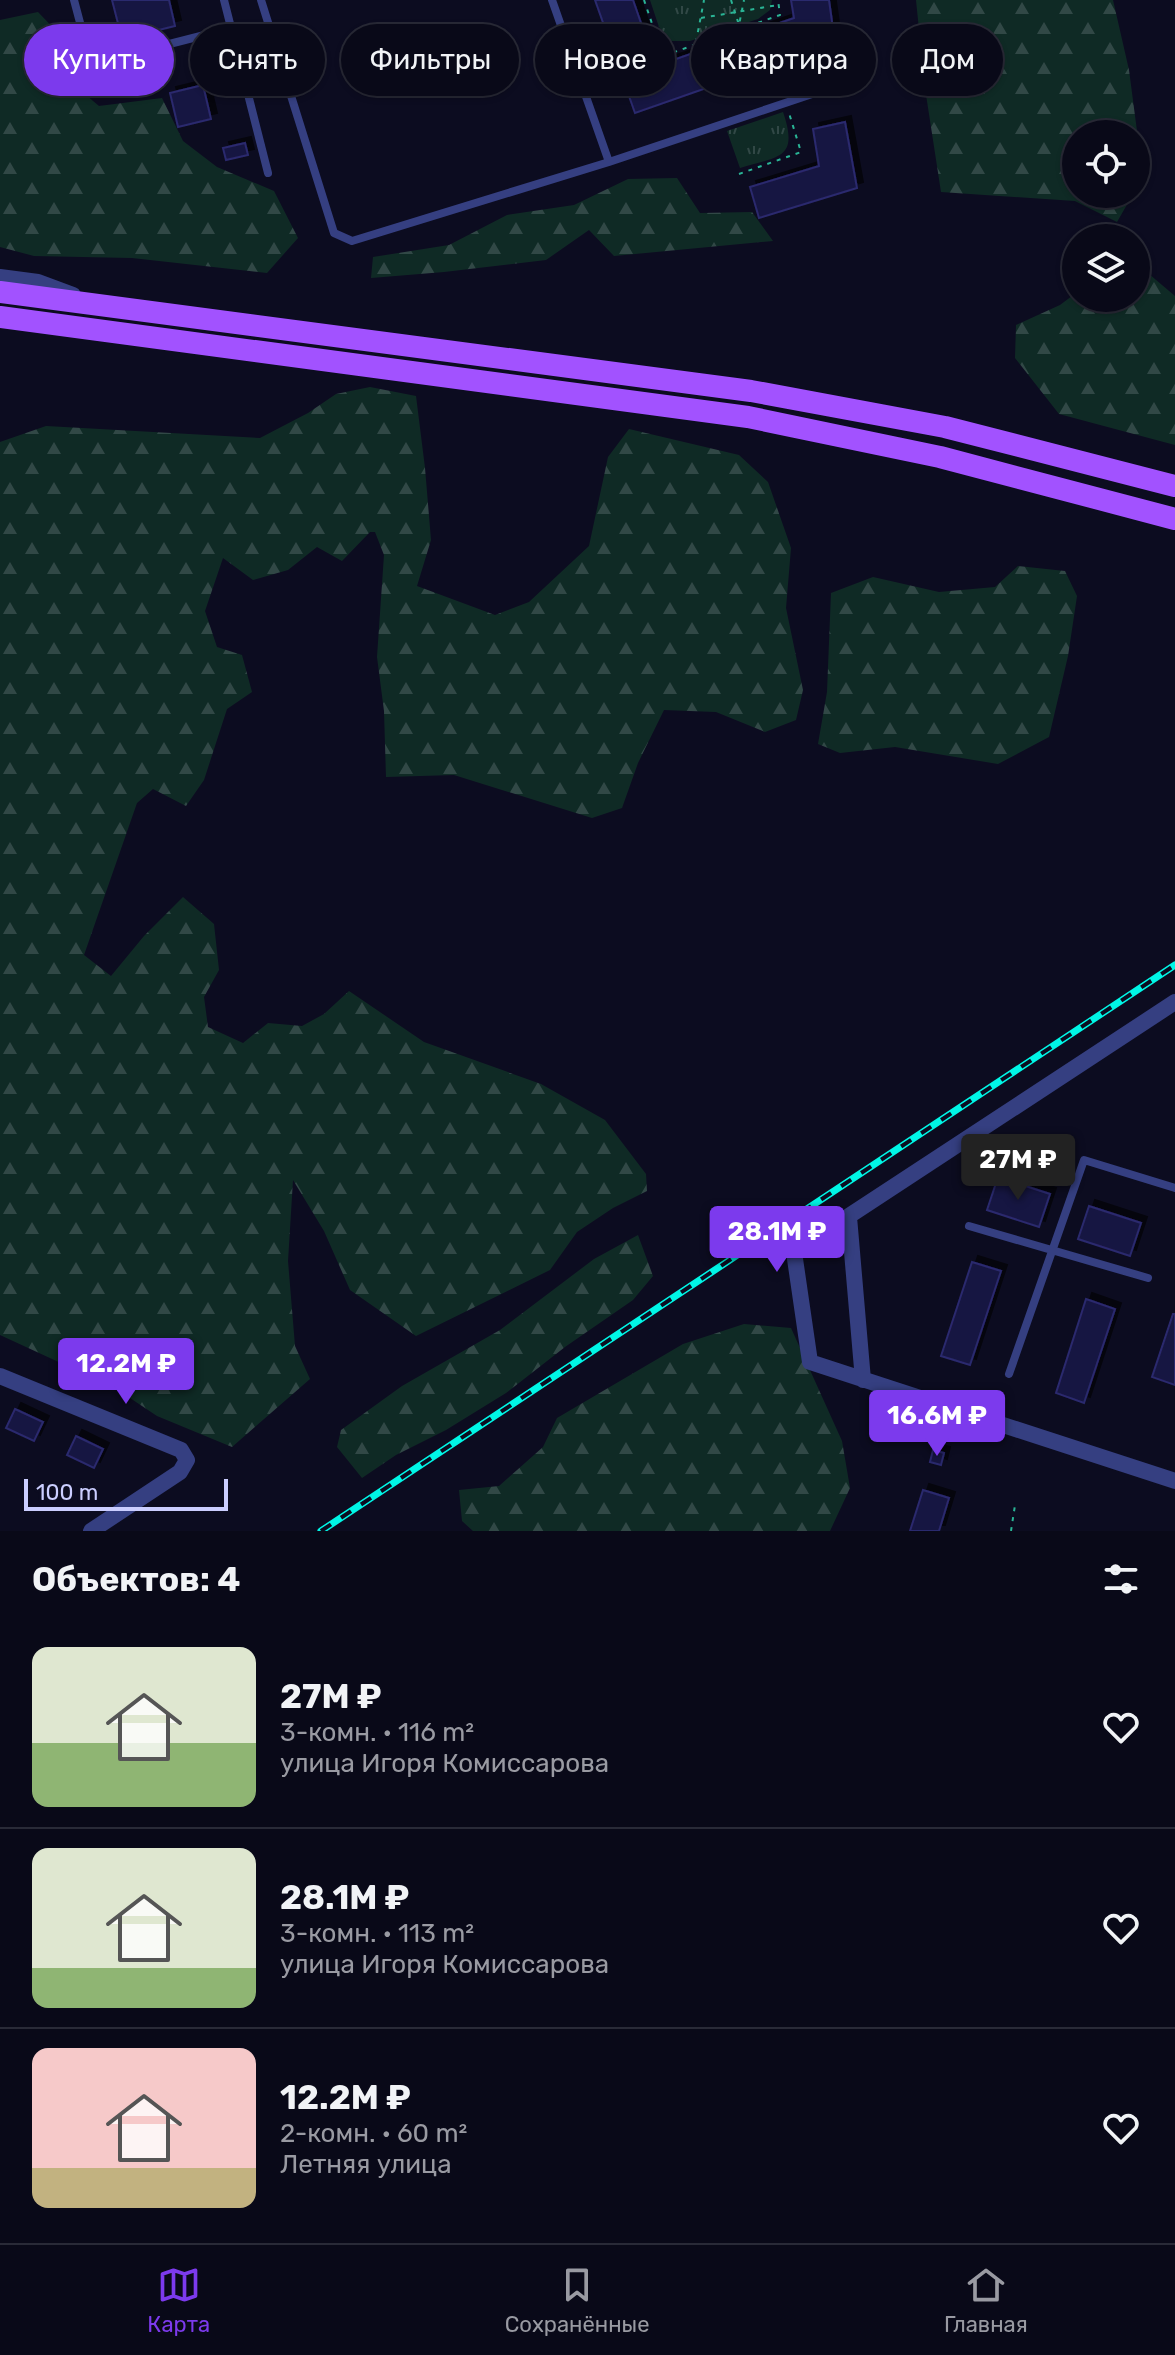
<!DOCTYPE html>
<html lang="ru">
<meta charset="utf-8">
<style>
body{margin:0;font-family:Rubik,sans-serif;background:#121221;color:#f1f3f6;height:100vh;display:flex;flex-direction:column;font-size:30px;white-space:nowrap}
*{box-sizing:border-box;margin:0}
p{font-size:26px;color:#999aa2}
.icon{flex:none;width:44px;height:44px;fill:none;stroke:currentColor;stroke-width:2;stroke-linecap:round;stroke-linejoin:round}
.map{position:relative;height:1531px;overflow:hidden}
.side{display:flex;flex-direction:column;background:#090918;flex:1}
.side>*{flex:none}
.banner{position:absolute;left:24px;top:24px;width:1128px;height:72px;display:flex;gap:16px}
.buttons{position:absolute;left:1062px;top:120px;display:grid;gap:16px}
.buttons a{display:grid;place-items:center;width:88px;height:88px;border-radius:50%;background:#090918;box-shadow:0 2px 6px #0004,0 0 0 2px #292a37;font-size:40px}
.scale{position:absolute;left:24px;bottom:20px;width:204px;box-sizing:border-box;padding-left:8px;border:4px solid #cbceff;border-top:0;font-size:22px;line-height:28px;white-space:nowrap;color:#cbceff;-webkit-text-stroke:6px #0c0c20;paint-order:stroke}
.price{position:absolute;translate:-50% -68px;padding:0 18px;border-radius:8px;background:#7c3aed;color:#fff;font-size:26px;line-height:52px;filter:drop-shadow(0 2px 4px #0008)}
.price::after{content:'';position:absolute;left:50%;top:48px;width:24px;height:18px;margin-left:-12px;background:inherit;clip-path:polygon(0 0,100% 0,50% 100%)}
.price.active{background:#222;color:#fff}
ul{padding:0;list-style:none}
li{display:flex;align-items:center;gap:24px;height:200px;padding:0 32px}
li+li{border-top:2px solid #292a37}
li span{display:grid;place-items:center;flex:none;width:224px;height:160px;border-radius:16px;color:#555}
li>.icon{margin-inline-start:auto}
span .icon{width:96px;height:96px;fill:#fffc;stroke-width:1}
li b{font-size:34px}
h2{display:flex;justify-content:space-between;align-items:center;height:96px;padding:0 32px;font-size:34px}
.chip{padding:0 28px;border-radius:36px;background:#090918;box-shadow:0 2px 6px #0004,0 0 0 2px #292a37;font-size:28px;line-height:72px}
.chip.active{background:#7c3aed;color:#fff}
.dock{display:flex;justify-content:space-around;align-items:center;height:112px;border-top:2px solid #292a37;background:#090918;font-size:22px;color:#999aa2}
.dock a{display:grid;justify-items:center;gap:4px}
.dock .active{color:#7c3aed}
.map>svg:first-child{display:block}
.forest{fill:url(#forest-firs)}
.park{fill:url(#park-tufts)}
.building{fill:#191742;stroke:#2b296e;stroke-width:2;filter:url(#shadow)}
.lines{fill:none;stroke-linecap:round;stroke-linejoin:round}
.path{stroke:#2ab495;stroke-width:2;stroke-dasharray:4 6;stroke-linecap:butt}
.service{stroke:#353f81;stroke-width:8}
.minor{stroke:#353f81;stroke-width:16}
.tertiary{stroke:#353f81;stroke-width:16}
.primary{stroke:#a252ff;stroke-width:22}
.rail-casing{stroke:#00f6e6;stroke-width:7}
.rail{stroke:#0c0c20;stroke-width:4;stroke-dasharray:12;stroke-linecap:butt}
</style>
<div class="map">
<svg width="1175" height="1531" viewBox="0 0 1175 1531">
<defs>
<pattern id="forest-firs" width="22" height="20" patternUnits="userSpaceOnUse" patternTransform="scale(2)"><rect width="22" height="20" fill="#0f2a25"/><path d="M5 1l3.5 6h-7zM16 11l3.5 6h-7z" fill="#314846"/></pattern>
<pattern id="park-tufts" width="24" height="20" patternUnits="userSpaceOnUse" patternTransform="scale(2)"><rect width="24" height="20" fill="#0f2a25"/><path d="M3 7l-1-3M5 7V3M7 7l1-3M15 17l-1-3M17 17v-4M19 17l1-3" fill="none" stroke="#314846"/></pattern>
<filter id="shadow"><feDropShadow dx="6" dy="-6" stdDeviation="0" flood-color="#0009"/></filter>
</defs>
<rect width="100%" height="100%" fill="#0c0c20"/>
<path class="forest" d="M916 0H1113L1129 70 1143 177 1136 189V134H1076V194H1133L1117 222 1075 201 941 192 925 88Z
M38 12 61 36V74L99 106 162 98 183 141 217 167 274 191 298 238 267 273 132 258 34 256 0 247V20Z
M677 178 700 213 752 212 773 241 614 256 589 230 546 260 444 272 371 278 373 257 449 245 507 215 574 205 628 179Z
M1136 263 1175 296V445L1059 414 1015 358 1016 325 1060 305 1076 293V298H1136Z
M370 387 416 396 425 468 431 540 417 586 495 615 529 602 589 546 608 457 629 429 739 455 768 482 791 548 786 608 803 690 796 720 765 732 716 712 664 710 638 763 622 808 592 818 454 775 386 777 384 711 377 657 384 555 375 532H370L342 561 317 547 288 570 253 580 223 558 205 611 217 647 242 655 252 692 227 709 204 780 186 806 153 789 137 803 84 955 111 976 144 936 183 897 214 924 219 970 204 997 208 1027 243 1043 268 1023 302 1026 324 1014 349 991 424 1042 541 1084 605 1120 646 1174 647 1191 613 1208 577 1232 550 1270 416 1336 350 1290 324 1231 293 1180 288 1261 295 1346 310 1379 232 1447 157 1416 115 1388 0 1335V442L46 426 260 438 308 413 336 394Z
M1018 566 1065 571 1077 596 1068 656 1049 737 998 764 895 747 840 753 818 744 827 692 831 593 873 577 939 592 995 587Z
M638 1235 653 1276 633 1300 565 1347 506 1393 446 1430 396 1455 362 1478 337 1447 341 1430 402 1386 500 1330 594 1259Z
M744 1324 791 1328 842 1441 850 1488 830 1531H473L462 1521 459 1490 499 1486 543 1447 557 1418 683 1344Z"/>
<path class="park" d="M650 0H772L770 10 758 19 690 41H670L659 27Z
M783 112C799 159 779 156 740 168L727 131Z"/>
<path class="building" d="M112 0H169L175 26 122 39Z
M595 0H633L656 66 794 18 791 0H829L835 43 635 113Z
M203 85 211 119 178 127 170 93Z
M845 122 857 188 759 218 750 187 819 166 813 129Z
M245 143 248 155 226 160 223 148Z
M998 1177 1050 1194 1039 1227 987 1210Z
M1089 1206 1141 1223 1130 1256 1078 1239Z
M972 1262 1001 1271 970 1365 941 1356Z
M1086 1299 1115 1309 1084 1403 1056 1393Z
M1173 1314H1175V1385L1152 1377Z
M15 1409 43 1422 34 1441 6 1428Z
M76 1436 103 1449 94 1468 67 1455Z
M933 1450 944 1453 941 1465 930 1462Z
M923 1490 949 1498 939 1531H910Z"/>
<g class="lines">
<path class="path" d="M644 0 663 56 780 15 778 0
M731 0 739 25 744 0
M701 18 778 5
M696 42 704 0
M739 174 801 152 789 113
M1011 1531 1015 1505"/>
<path class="service" d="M74 0 91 64 232 28
M224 0 268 173
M261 0 334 233 352 241 609 162
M552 0 609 162 851 81
M969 1226 1148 1278
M1009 1374 1084 1160 1175 1188"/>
<path class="minor" d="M1175 1002 794 1252 810 1362 1175 1481
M849 1217 863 1380
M0 1376 181 1450 187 1460 180 1472 91 1531"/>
<path class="tertiary" d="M0 277 38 282 73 295"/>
<path class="primary" d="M0 292 751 391 945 427 1175 486
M0 317 748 417 940 457 1175 519"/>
<g class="rail-casing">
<path id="rail" d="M321 1531 1175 965"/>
</g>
<use href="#rail" class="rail"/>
</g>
</svg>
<div class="buttons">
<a><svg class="icon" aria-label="locate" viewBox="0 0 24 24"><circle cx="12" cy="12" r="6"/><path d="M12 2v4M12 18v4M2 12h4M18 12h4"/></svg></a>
<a><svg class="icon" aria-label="layers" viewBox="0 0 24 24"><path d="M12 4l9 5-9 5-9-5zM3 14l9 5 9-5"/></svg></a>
</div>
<div class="scale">100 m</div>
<b class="price active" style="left:1018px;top:1202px">27M ₽</b>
<b class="price" style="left:777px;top:1274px">28.1M ₽</b>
<b class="price" style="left:126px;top:1406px">12.2M ₽</b>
<b class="price" style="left:937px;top:1458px">16.6M ₽</b>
<div class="banner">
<a class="chip active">Купить</a>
<a class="chip">Снять</a>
<a class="chip">Фильтры</a>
<a class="chip">Новое</a>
<a class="chip">Квартира</a>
<a class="chip">Дом</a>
</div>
</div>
<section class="side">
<h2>Объектов: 4<svg class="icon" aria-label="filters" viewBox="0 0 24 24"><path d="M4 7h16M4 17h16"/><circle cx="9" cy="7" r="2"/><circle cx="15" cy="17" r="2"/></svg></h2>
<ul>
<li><span style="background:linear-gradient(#dfe7d0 60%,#8fb573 0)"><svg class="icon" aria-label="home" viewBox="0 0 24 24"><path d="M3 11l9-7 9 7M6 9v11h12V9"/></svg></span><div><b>27M ₽</b><p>3-комн. · 116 m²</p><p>улица Игоря Комиссарова</p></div><svg class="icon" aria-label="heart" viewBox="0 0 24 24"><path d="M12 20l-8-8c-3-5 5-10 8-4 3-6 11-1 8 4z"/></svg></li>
<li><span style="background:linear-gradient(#dfe7d0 75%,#8fb573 0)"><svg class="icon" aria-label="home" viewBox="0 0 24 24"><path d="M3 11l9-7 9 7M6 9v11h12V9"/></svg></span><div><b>28.1M ₽</b><p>3-комн. · 113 m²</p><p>улица Игоря Комиссарова</p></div><svg class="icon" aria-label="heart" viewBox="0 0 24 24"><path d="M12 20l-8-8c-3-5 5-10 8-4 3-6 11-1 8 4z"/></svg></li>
<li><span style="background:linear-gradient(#f6c9c9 75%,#c2b280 0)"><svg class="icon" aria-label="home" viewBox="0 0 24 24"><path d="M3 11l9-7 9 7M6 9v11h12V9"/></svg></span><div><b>12.2M ₽</b><p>2-комн. · 60 m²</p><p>Летняя улица</p></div><svg class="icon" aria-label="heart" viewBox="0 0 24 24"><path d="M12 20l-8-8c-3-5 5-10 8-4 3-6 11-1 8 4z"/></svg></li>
</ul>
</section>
<nav class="dock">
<a class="active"><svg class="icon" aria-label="map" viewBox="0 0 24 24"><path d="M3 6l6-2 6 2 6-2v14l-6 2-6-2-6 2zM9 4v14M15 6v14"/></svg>Карта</a>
<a><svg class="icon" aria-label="saved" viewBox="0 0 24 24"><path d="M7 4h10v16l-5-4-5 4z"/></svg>Сохранённые</a>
<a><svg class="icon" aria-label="home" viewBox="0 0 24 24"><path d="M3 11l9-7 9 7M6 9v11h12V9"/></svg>Главная</a>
</nav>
